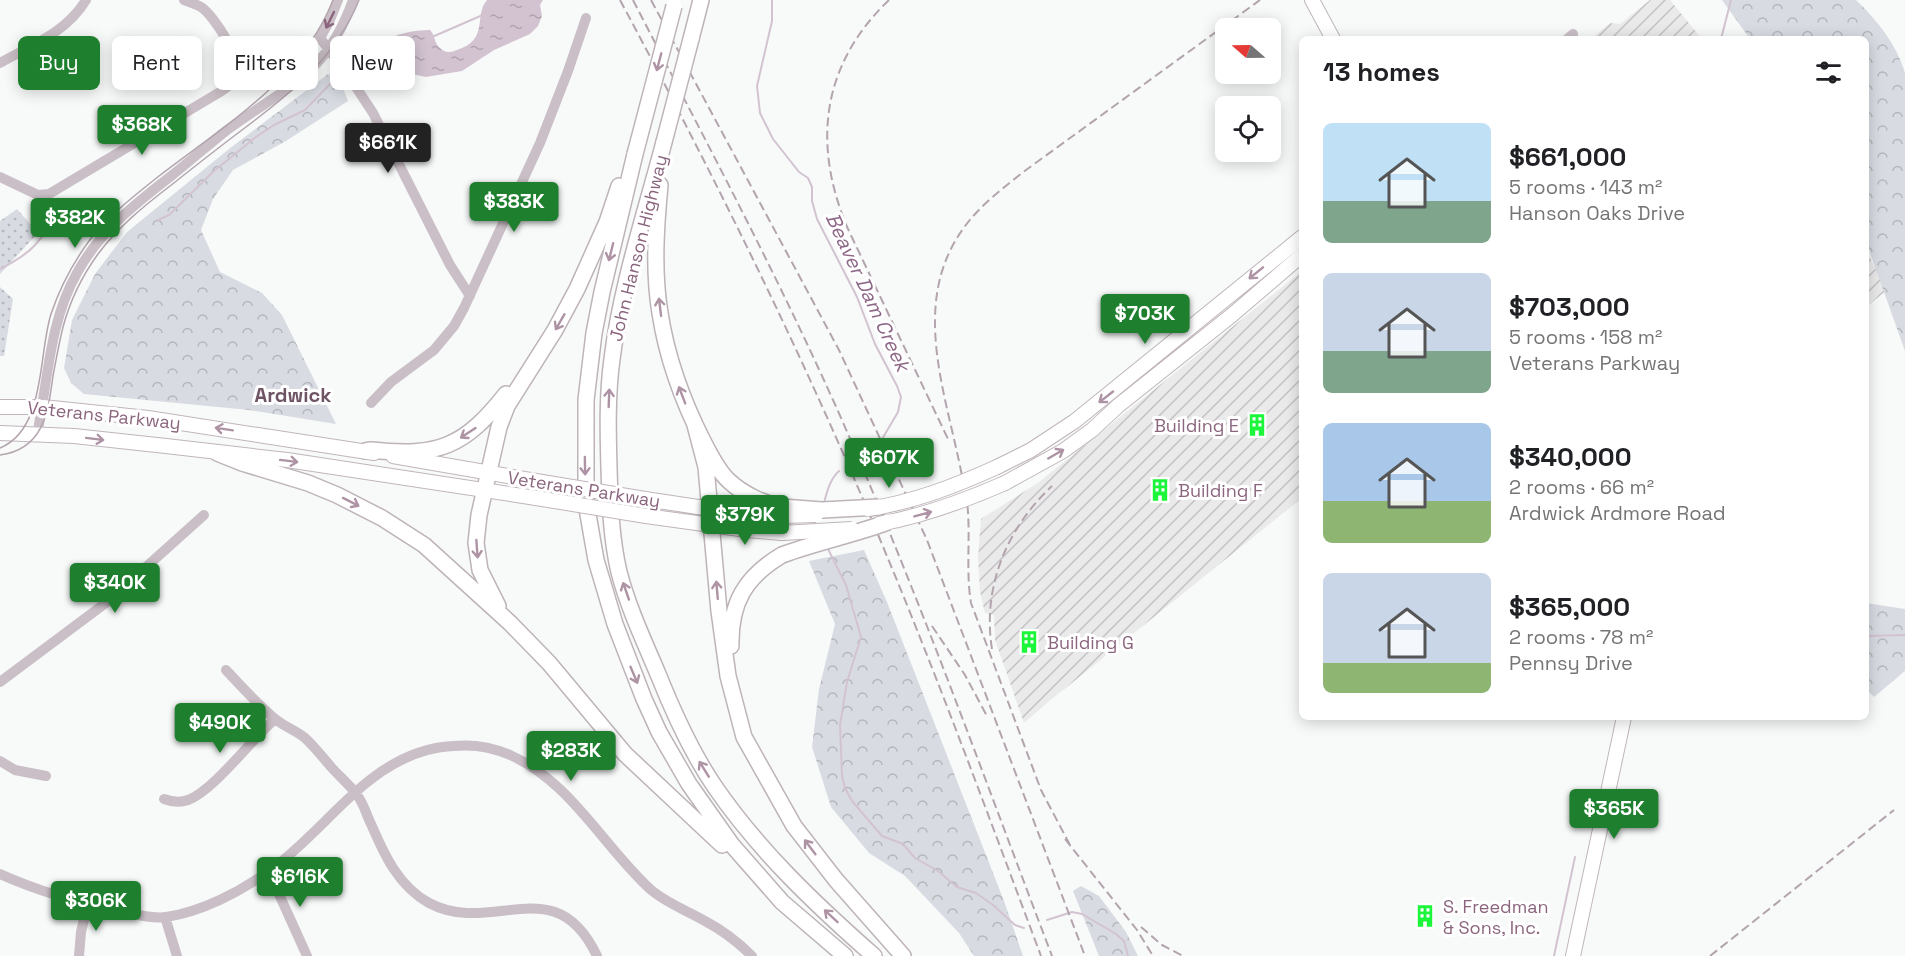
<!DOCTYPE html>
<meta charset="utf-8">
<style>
body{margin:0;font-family:"Space Grotesk",sans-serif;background:#f2f2f2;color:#202124;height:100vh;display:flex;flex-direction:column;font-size:22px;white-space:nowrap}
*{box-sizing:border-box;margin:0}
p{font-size:20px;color:#757577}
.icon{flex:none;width:33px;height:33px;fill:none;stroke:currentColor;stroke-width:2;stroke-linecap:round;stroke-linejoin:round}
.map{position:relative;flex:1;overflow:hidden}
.sheet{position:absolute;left:1299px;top:36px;width:570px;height:684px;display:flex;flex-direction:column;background:#fff;border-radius:9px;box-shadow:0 3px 15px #0003}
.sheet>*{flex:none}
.hud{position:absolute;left:18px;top:36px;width:570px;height:54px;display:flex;gap:12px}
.needle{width:39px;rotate:290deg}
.buttons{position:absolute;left:1215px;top:18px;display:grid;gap:12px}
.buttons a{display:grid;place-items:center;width:66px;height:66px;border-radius:9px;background:#fff;box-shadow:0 3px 15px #0003;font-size:30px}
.price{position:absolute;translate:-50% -51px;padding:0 14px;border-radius:6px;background:#1e802e;color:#fff;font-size:20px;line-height:39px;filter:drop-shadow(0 2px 3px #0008)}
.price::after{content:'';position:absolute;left:50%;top:36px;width:18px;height:14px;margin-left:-9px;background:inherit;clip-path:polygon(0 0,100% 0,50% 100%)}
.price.on{background:#222;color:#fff}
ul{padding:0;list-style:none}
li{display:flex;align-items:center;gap:18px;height:150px;padding:0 24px}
li span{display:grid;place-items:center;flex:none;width:168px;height:120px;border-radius:9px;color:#555}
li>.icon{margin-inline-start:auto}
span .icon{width:72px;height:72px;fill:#fffc;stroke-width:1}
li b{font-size:26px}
h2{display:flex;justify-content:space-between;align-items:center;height:72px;padding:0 24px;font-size:26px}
.tag{padding:0 21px;border-radius:9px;background:#fff;box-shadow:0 3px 15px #0003;font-size:21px;line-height:54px}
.tag.on{background:#1e802e;color:#fff}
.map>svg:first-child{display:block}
.industrial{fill:url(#industrial-furrows)}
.grass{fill:url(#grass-dots)}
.forest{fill:url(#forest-crowns)}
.water{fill:url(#water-ripples)}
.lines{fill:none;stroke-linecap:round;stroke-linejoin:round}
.stream{stroke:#d3c3d1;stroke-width:2}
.major-casing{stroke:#c0b5bc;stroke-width:16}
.highway-casing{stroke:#bdb3b9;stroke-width:18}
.minor{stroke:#cabfc6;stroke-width:10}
.major{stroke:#fff;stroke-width:14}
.highway{stroke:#fff;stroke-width:15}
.tram{stroke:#b3a4ae;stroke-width:1.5}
.rail{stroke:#b3a4ae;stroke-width:2;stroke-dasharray:9 4.5;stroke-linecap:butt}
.major-bridge-casing{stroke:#c0b5bc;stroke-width:16;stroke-linecap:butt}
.highway-bridge-casing{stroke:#bdb3b9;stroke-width:18;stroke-linecap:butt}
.major-bridge{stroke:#fff;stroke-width:14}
.highway-bridge{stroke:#fff;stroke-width:15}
.oneway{stroke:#8b657e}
.oneway2{stroke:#ae93a5}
.labels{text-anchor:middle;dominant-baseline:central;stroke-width:6;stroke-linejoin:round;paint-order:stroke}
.street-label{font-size:18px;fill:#8b657e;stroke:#fff}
.poi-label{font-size:18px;fill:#8b657e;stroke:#fff;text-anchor:start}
.water-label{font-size:20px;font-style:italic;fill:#8d6786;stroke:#fff}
.neighbourhood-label{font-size:20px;font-weight:bold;fill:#6f5466;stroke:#fff}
</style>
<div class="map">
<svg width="1905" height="956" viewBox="0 0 1905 956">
<defs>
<pattern id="industrial-furrows" width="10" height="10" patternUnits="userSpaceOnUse" patternTransform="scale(1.5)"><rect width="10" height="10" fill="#eaeaeb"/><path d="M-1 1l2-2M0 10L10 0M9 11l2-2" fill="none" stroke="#c4c1c4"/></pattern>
<pattern id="grass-dots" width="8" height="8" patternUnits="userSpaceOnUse" patternTransform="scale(1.5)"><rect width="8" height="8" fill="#d8dce2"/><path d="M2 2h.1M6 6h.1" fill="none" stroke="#b5b6bc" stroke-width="1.8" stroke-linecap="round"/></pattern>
<pattern id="forest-crowns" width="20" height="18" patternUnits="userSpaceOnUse" patternTransform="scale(1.5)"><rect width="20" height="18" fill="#d8dce2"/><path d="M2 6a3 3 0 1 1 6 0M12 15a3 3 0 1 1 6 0" fill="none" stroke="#b5b6bc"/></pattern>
<pattern id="water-ripples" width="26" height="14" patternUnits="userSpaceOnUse" patternTransform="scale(1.5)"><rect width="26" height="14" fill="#d3c3d1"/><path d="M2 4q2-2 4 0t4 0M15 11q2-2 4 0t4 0" fill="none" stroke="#b1a2af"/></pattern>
</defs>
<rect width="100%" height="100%" fill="#f7faf9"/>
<path class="industrial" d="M1650 0H1670L1702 39H1591L1610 23 1620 24Z
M1866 249 1886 291 1866 307Z
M1302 271V498L1047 703 1024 723 995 640 994 615 985 613 980 592 978 557 981 519 1039 482Z"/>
<path class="grass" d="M17 209 38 233 0 274V221Z
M0 287 13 299 4 356H0Z"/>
<path class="forest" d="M1722 0H1856C1877 20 1897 45 1905 73V351L1866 242V39H1750Z
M328 74 341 83 348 101 286 141 233 170 213 199 201 230 220 272 262 293 282 315 336 424 249 410 84 394 71 383 64 368 72 320 95 274 127 232 229 149Z
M864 550 887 602 1004 901 1023 956H974L959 933 905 876 869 853 831 807 812 747 819 689 835 624 809 561Z
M1866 603 1905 609V671L1874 697 1866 689Z
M1081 886 1099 896 1126 932 1138 956H1099L1073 891Z"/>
<path class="water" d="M487 0H543L540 5 542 16 538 26 530 34 494 50 462 71 426 77 412 74 388 59 380 45C391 34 415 30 430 30 435 35 434 42 439 47 444 53 450 53 457 50 490 39 473 17 487 0Z"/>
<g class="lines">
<path class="stream" d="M772 0V21L757 86 760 113 773 139 799 172 808 178 812 187V201L817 219 857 297 875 344 897 386 901 397 898 412 875 451 867 459
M432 37 485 14
M1721 39 1731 0
M358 53 368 47 381 45
M158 220 169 215 214 171 256 137 274 125 305 110 332 82
M0 269C12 263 26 255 35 245 49 229 66 205 89 202
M824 503C827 492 830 479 839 471
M827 547 846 585 861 637 847 682 840 725 842 776 845 788 852 801 882 836 903 844 915 858 938 871 957 887 976 893 993 905 1015 925 1024 928
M1866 636 1905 635
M1047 920 1072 912 1082 914 1116 934 1124 941 1128 956
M1554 956 1575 857"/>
<g class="major-casing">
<path id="major" d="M1312 0 1333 39
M0 407H43L148 418 374 453
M0 433 74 436 166 446 287 460 536 498
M393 456 542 482
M997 467 1031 450 1075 421 1302 237
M1005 483 1063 451 1092 430 1119 405 1232 315 1302 255
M645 499 731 512 782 516
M646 516 747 530 782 533
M1573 956 1624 717"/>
</g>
<g class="highway-casing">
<path id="highway" d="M691 39 701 0
M664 142C645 214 621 286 612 359 607 395 608 432 609 468 610 503 611 538 619 572 628 607 644 641 658 674 674 714 691 752 715 787 759 851 816 905 874 956
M635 154 602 292 594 333 586 400V503L596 560 615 624 644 699 659 732 689 784 732 845 782 902 845 956
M660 185C656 227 653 271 660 313 667 359 683 402 704 443 711 456 718 471 729 481 743 494 764 504 782 507
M695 425 706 467 719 611 728 676 744 737 794 826 836 880 903 956
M365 451 371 450C439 457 464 447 506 394
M217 453 242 463 308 483 337 495 382 518 424 545 510 623 549 663 625 754 722 845
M498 606 480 570 476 543 479 515 499 427 507 406 555 330 577 289 607 222 619 186
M731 646C730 603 745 577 782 555"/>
</g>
<path class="minor" d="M338 0 330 20 320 38 348 75 373 113 450 265 470 296
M1567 39 1573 34
M0 63C32 45 67 32 86 0
M0 177 38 195 49 194 220 92C226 88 234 83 237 76 244 63 214 15 201 7 196 4 189 2 184 0
M371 403 391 382 434 350 454 326 464 308 540 143 568 71 586 18
M37 435C48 381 49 322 77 273 99 232 135 204 171 176 190 161 208 145 227 130 287 86 326 76 353 0
M226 670C241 686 257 704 274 718 283 726 295 730 305 738 315 747 323 758 332 768 340 777 350 785 357 795 364 804 366 814 371 824 384 854 398 886 429 903 493 937 555 867 597 956
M0 682 107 602 204 515
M0 761 15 770 46 776
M164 799C172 802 180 803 188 800 214 790 251 740 275 719
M269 872 307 956
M0 874C40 892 83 904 126 912 138 915 153 919 166 917 201 912 240 892 269 871 329 829 372 750 453 746 473 744 492 747 510 755 570 781 603 846 650 889 666 903 686 910 705 921 722 930 738 942 752 956
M165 917 177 956
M79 956 81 932 88 903"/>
<use href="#major" class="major"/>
<use href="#highway" class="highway"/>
<path class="tram" d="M0 448C46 429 38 355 51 314 60 287 73 263 89 241 109 215 134 196 159 176 225 125 302 80 333 0
M0 455C44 449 48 412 53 376 56 360 59 343 63 327 70 301 82 276 98 254 118 227 144 206 170 186 194 167 218 148 242 130 290 94 336 58 359 0"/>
<path class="rail" d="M620 0C716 179 806 361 884 549 940 683 990 820 1041 956
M633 0C714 157 798 313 866 476 933 634 991 796 1052 956
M651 0 839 350 927 540 1085 956
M889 0C821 65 812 145 848 229L948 439
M932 626 965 675 988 718
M992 649C982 587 1007 528 1052 486
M1065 839 1137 930 1153 956
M1070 845 1041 790 971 603C966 573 970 543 968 512 967 500 965 488 962 476 947 396 909 304 963 229 979 206 1003 188 1026 170L1260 0
M1141 927 1162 945 1183 956
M1710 956 1894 810"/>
<g class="major-bridge-casing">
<path id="major-bridge" d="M542 482 645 499
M536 498 646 516
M868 509C914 502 955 486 997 467
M782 516 816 515
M879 524C923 516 964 501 1005 483
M782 533 852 529"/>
</g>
<g class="highway-bridge-casing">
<path id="highway-bridge" d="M664 142 691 39
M635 154 674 6
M782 507 822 510 879 507
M782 555C817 542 853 535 888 522"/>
</g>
<use href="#major-bridge" class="major-bridge"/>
<use href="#highway-bridge" class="highway-bridge"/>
</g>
<defs><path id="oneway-shaft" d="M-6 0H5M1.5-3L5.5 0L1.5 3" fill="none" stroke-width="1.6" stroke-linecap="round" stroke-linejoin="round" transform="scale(1.5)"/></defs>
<use class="oneway" href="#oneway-shaft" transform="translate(330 20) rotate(116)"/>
<g class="oneway2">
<use href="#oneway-shaft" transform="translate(659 62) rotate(105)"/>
<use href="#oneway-shaft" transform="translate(611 252) rotate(104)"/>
<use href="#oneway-shaft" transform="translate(1256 273) rotate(141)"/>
<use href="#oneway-shaft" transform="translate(660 307) rotate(-97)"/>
<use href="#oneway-shaft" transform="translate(560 322) rotate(120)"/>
<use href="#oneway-shaft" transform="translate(682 395) rotate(-111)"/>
<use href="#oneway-shaft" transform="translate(1106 397) rotate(142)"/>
<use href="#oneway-shaft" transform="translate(609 398) rotate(-88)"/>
<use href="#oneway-shaft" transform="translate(224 429) rotate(-171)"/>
<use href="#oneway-shaft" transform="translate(468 433) rotate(147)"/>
<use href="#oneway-shaft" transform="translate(95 439) rotate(7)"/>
<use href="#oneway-shaft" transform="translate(1056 454) rotate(-30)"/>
<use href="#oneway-shaft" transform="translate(289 461) rotate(7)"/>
<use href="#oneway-shaft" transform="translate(585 466) rotate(89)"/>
<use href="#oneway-shaft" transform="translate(351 502) rotate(27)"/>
<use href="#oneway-shaft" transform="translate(923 514) rotate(-15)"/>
<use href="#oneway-shaft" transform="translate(477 549) rotate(86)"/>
<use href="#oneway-shaft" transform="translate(717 590) rotate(-95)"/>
<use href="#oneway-shaft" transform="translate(626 591) rotate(-109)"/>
<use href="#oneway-shaft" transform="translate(634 675) rotate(67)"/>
<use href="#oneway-shaft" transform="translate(704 769) rotate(-122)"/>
<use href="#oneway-shaft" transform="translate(810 847) rotate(-127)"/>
<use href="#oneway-shaft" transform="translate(831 916) rotate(-137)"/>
</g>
<defs>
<g id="building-bare" transform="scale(1.8)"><path d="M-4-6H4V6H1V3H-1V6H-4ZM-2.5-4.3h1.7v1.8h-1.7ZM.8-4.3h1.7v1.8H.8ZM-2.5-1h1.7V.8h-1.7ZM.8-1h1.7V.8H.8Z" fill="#1bf53a" stroke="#fff" stroke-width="2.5" paint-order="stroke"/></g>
</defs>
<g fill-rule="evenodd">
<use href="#building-bare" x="1257" y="425"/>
<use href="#building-bare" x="1160" y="490"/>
<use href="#building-bare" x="1029" y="642"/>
<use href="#building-bare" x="1425" y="916"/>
</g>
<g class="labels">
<g class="street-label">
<text transform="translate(638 248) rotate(-76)">John Hanson Highway</text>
<text transform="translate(104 415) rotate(6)">Veterans Parkway</text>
<text transform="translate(584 489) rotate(9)">Veterans Parkway</text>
</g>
<g class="poi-label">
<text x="1239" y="425" text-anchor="end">Building E</text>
<text x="1178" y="490">Building F</text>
<text x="1047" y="642">Building G</text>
<text x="1443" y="906">S. Freedman<tspan x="1443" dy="21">&amp; Sons, Inc.</tspan></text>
</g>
<g class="water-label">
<text transform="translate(868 292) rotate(65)">Beaver Dam Creek</text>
</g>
<g class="neighbourhood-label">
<text x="293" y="395">Ardwick</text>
</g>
</g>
</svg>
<div class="buttons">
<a><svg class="needle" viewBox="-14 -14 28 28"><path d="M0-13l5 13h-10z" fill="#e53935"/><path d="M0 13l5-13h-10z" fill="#757577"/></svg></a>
<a><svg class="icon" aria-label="locate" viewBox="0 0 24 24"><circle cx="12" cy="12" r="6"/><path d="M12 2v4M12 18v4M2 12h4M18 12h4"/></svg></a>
</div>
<b class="price" style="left:142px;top:156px">$368K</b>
<b class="price on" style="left:388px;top:174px">$661K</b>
<b class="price" style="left:514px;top:233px">$383K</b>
<b class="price" style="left:75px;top:249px">$382K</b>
<b class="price" style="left:1145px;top:345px">$703K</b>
<b class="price" style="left:889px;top:489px">$607K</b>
<b class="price" style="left:745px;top:546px">$379K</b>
<b class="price" style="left:115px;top:614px">$340K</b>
<b class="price" style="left:220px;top:754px">$490K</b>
<b class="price" style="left:571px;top:782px">$283K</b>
<b class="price" style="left:1614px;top:840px">$365K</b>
<b class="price" style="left:300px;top:908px">$616K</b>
<b class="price" style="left:96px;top:932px">$306K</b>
<div class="hud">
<a class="tag on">Buy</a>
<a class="tag">Rent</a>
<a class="tag">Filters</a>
<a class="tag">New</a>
</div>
<section class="sheet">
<h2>13 homes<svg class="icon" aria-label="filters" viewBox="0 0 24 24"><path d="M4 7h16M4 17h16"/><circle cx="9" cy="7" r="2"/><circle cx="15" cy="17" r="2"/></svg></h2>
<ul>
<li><span style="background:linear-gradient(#bfe0f5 65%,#7fa58c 0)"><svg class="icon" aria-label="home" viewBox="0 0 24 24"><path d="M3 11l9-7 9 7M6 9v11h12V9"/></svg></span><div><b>$661,000</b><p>5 rooms · 143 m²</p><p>Hanson Oaks Drive</p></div></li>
<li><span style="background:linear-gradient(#c9d6e8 65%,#7fa58c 0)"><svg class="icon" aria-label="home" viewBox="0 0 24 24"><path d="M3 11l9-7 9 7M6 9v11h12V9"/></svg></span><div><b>$703,000</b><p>5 rooms · 158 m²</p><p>Veterans Parkway</p></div></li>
<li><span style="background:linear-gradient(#a9c7e8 65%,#8fb573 0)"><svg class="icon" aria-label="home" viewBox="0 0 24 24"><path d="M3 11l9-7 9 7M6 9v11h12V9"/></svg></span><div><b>$340,000</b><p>2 rooms · 66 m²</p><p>Ardwick Ardmore Road</p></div></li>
<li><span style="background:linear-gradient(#c9d6e8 75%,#8fb573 0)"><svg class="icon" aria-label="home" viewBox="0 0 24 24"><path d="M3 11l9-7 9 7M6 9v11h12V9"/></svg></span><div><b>$365,000</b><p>2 rooms · 78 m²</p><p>Pennsy Drive</p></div></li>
</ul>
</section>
</div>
